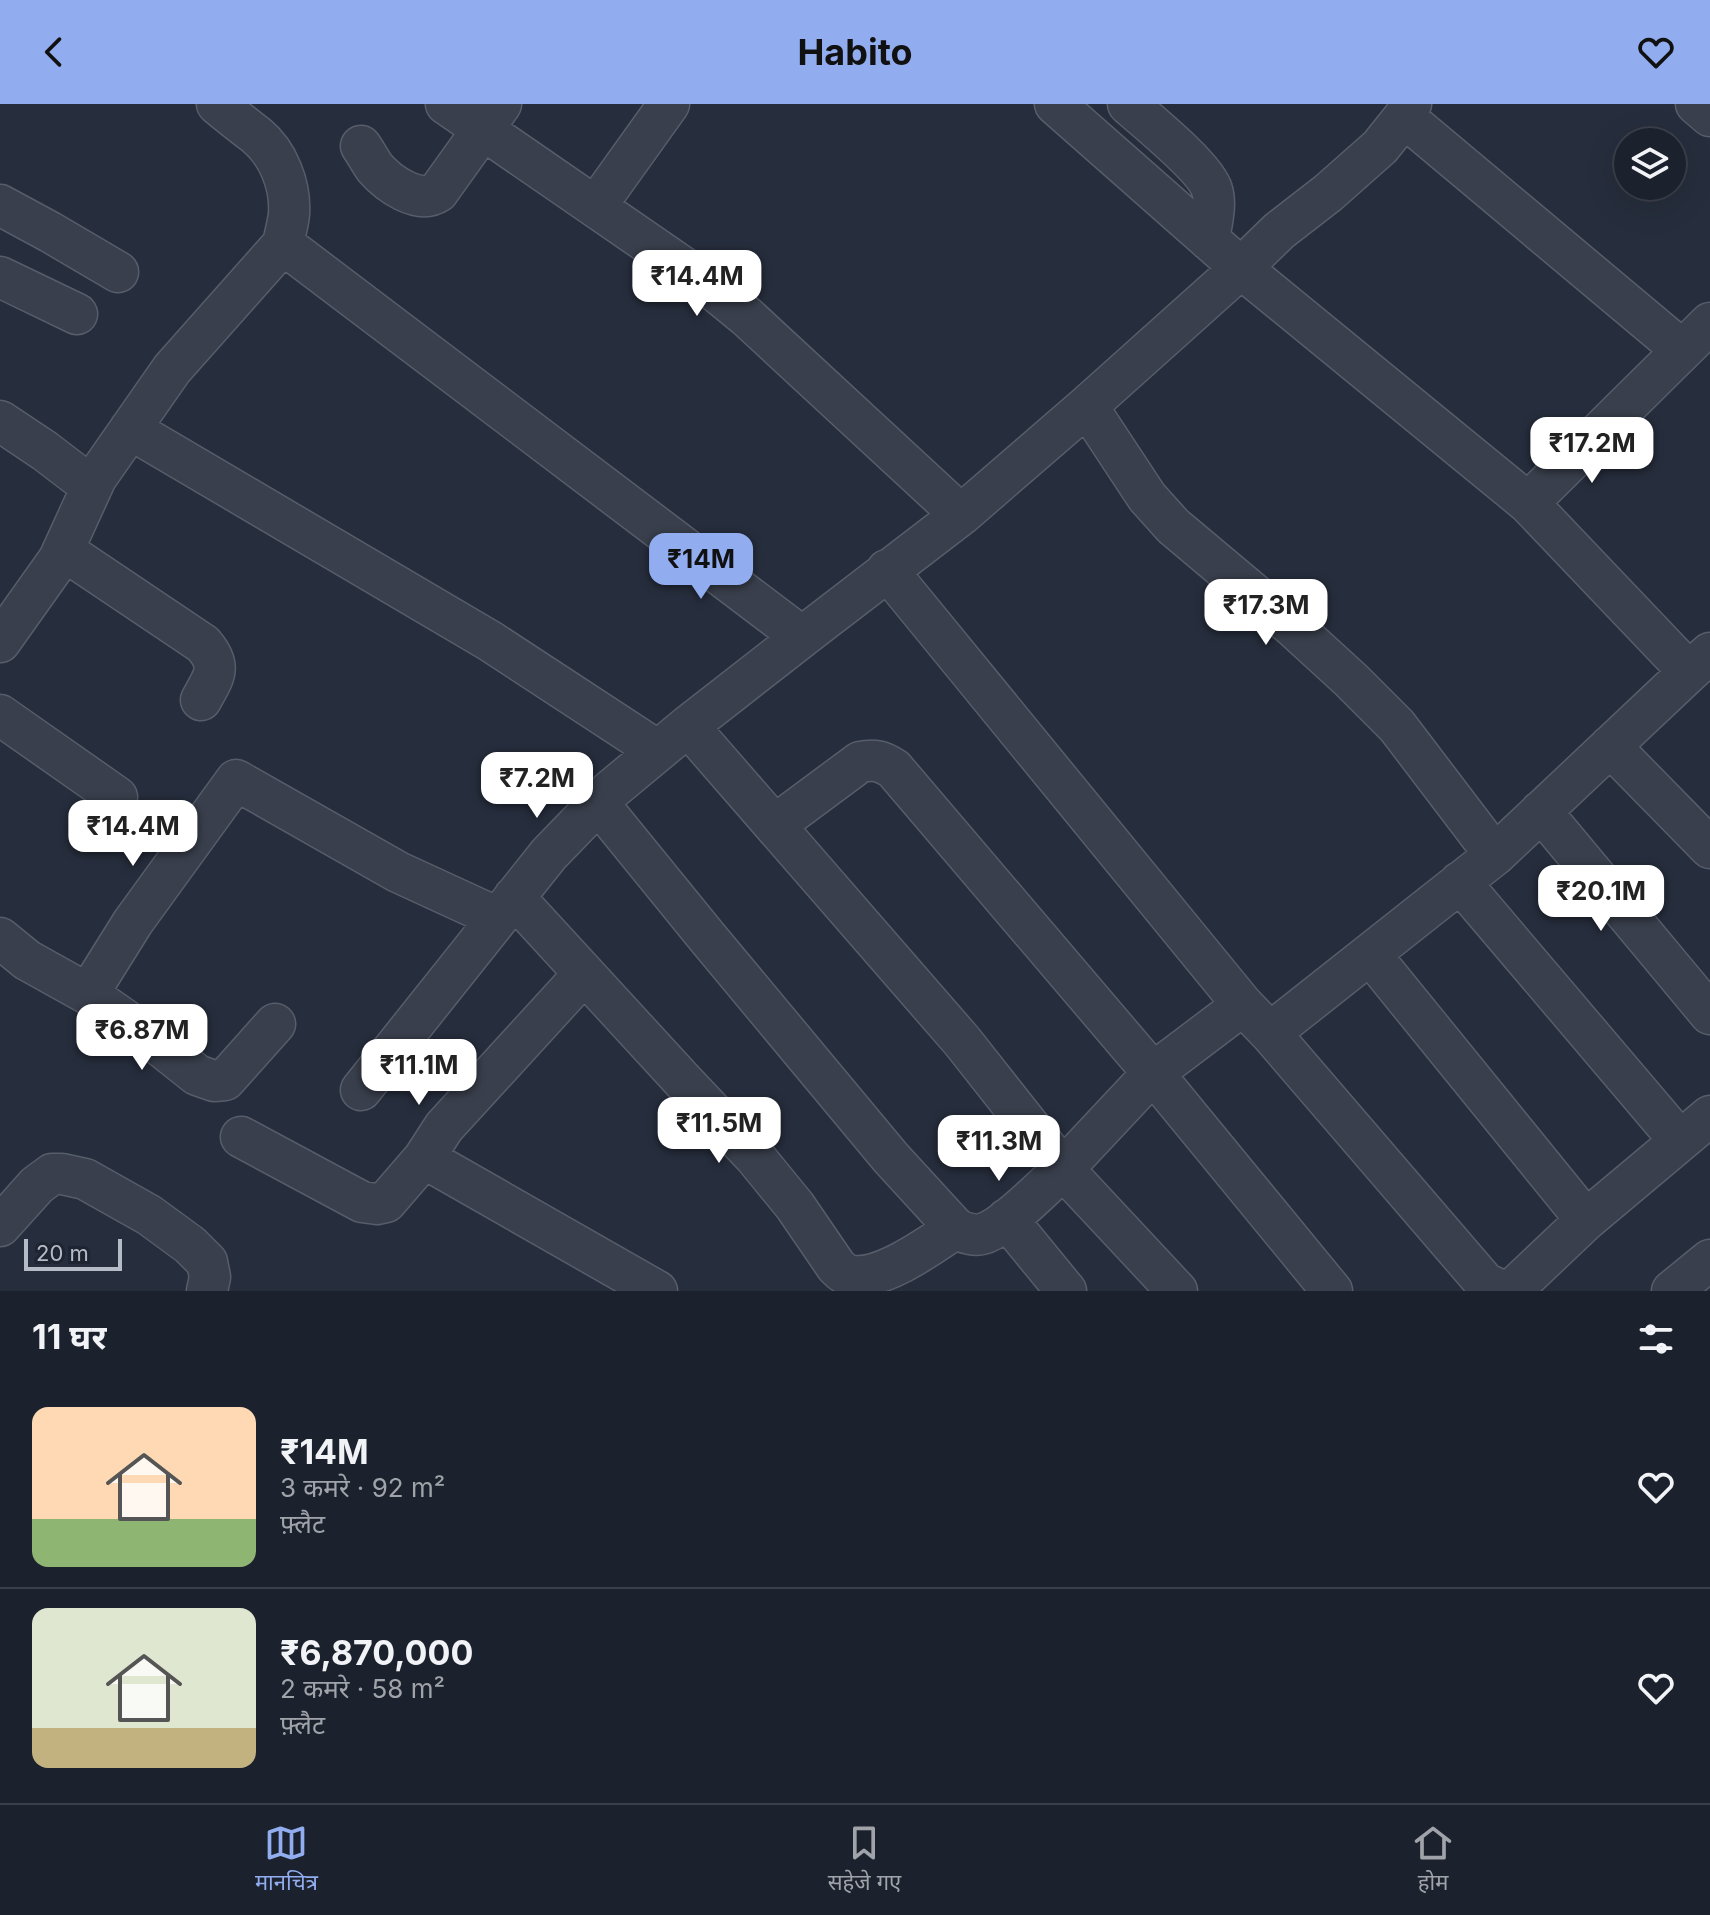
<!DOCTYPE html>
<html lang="hi">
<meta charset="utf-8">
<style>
body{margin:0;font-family:Inter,"Noto Sans Devanagari",sans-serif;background:#252a35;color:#f1f3f6;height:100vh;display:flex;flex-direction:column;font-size:30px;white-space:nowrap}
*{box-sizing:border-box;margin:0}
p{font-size:26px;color:#a0a4aa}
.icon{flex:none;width:44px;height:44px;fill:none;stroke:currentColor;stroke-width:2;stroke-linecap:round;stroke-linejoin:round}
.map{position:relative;height:1187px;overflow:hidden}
.drawer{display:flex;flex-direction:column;background:#1c222d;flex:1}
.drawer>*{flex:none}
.controls{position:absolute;left:1614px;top:24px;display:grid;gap:16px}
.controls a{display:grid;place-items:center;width:72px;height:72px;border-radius:50%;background:#1c222d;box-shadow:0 8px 32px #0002,0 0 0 2px #3a3f49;font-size:40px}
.scale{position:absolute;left:24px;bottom:20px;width:98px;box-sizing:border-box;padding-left:8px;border:4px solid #b5bbc7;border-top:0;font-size:22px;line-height:28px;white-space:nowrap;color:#b5bbc7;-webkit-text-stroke:6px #1e2431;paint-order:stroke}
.price{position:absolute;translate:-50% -68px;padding:0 18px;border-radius:16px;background:#fff;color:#222;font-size:26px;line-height:52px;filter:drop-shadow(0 2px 4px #0008)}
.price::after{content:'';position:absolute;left:50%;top:48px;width:24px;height:18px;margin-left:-12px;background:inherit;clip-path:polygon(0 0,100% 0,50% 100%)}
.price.active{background:#91adf0;color:#111}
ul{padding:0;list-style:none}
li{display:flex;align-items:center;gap:24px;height:200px;padding:0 32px}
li+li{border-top:2px solid #3a3f49}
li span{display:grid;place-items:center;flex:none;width:224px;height:160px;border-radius:16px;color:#555}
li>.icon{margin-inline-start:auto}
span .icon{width:96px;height:96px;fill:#fffc;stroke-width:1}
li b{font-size:34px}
h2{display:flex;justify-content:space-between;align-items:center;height:96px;padding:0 32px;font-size:34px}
header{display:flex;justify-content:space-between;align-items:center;height:104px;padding:0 32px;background:#91adf0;color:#111;font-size:36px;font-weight:700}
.tabs{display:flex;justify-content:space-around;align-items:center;height:112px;border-top:2px solid #3a3f49;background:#1c222d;font-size:22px;color:#a0a4aa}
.tabs a{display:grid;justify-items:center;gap:4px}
.tabs .active{color:#91adf0}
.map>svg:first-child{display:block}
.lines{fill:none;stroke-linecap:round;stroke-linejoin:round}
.street-casing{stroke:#575d6a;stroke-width:43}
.street{stroke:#393f4c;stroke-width:40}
</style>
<header><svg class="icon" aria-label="back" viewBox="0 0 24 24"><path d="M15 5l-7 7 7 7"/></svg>Habito<svg class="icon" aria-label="heart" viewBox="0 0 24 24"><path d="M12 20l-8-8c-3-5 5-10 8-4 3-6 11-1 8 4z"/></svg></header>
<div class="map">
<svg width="1710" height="1187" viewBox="0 0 1710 1187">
<rect width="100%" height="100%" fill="#262d3c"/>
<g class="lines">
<g class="street-casing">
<path id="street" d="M217 0C230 11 243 21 256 31 278 49 291 81 289 110 288 120 285 130 283 140L802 533 961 411 1087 302 1241 164 1279 127 1328 89 1380 43 1404 13 1411 0
M446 0 703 177 747 213 961 411
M1055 0 1241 164 1528 399
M1128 0C1147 17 1206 64 1212 86 1217 101 1211 121 1209 136
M1696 0 1710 12
M1404 13 1682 246
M361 42C366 49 370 57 375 64 388 79 418 101 438 88L501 0
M0 101 50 128 118 168
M596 102 669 0
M0 173 77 210
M1710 219 1528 399 1689 568 1710 549
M1087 302 1147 393 1173 422 1292 522 1351 576 1397 622 1495 751
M0 317 45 347 92 383
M130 325 490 537 658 647
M63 446 203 540C223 563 214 572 201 596
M887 466 1243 901 1270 929
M0 538 59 455 96 374 172 265 283 140
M0 611 117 693
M1610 642 1710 744
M598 699 707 833 891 1054 957 1126C966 1129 974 1132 982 1130 1003 1125 1046 1081 1063 1065L962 937 688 622
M1541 707 1710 910
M775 721 860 658C874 655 882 657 894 665L1153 969 1332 1187
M1460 778 1680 1037
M514 793 684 978 755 1053 795 1102 836 1162C841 1167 845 1171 852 1172 883 1176 931 1141 956 1124
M0 834 27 856 88 890 148 932 197 971 214 977 225 976 275 920
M1370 850 1586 1116
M88 890 133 818 236 676 398 768 498 814
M361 986 549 750 611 686 688 622 802 533
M241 1033 362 1098 377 1100 386 1098 424 1054 444 1023 584 870
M424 1054 657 1187
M1007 1115 1066 1187
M0 1122 37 1081 52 1070H62L85 1075 149 1111 190 1141 207 1158 210 1173 207 1187
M1177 1187 1063 1065 1153 969 1243 901
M1502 1187 1485 1179 1270 929 1495 751 1689 568
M1511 1187 1586 1116 1710 1012
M1672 1187 1710 1156"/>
</g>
<use href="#street" class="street"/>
</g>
</svg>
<div class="controls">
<a><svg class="icon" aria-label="layers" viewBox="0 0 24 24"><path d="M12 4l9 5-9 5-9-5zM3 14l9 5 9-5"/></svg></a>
</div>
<div class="scale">20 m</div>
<b class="price" style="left:697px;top:214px">₹14.4M</b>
<b class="price" style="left:1592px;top:381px">₹17.2M</b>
<b class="price active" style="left:701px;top:497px">₹14M</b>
<b class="price" style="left:1266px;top:543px">₹17.3M</b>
<b class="price" style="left:537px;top:716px">₹7.2M</b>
<b class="price" style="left:133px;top:764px">₹14.4M</b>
<b class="price" style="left:1601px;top:829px">₹20.1M</b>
<b class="price" style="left:142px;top:968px">₹6.87M</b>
<b class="price" style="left:419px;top:1003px">₹11.1M</b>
<b class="price" style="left:719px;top:1061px">₹11.5M</b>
<b class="price" style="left:999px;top:1079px">₹11.3M</b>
</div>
<section class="drawer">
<h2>11 घर<svg class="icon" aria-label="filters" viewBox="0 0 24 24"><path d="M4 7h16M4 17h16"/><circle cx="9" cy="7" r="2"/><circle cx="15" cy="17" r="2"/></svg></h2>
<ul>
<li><span style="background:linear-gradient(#ffd9b3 70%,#8fb573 0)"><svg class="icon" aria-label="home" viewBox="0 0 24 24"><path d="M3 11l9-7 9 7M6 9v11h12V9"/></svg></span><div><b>₹14M</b><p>3 कमरे · 92 m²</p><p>फ़्लैट</p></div><svg class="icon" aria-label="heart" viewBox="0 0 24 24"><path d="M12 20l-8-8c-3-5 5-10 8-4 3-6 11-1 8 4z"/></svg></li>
<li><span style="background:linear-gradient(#dfe7d0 75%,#c2b280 0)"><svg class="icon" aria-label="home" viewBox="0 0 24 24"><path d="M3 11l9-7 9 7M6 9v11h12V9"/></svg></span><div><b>₹6,870,000</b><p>2 कमरे · 58 m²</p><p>फ़्लैट</p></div><svg class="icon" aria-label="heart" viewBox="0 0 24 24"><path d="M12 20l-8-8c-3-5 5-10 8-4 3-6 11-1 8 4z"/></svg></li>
</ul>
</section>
<nav class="tabs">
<a class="active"><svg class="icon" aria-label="map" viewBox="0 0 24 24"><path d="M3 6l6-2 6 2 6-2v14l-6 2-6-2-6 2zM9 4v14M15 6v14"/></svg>मानचित्र</a>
<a><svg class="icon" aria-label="saved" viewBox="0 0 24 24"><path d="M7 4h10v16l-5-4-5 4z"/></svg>सहेजे गए</a>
<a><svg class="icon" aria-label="home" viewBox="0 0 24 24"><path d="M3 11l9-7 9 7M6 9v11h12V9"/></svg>होम</a>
</nav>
